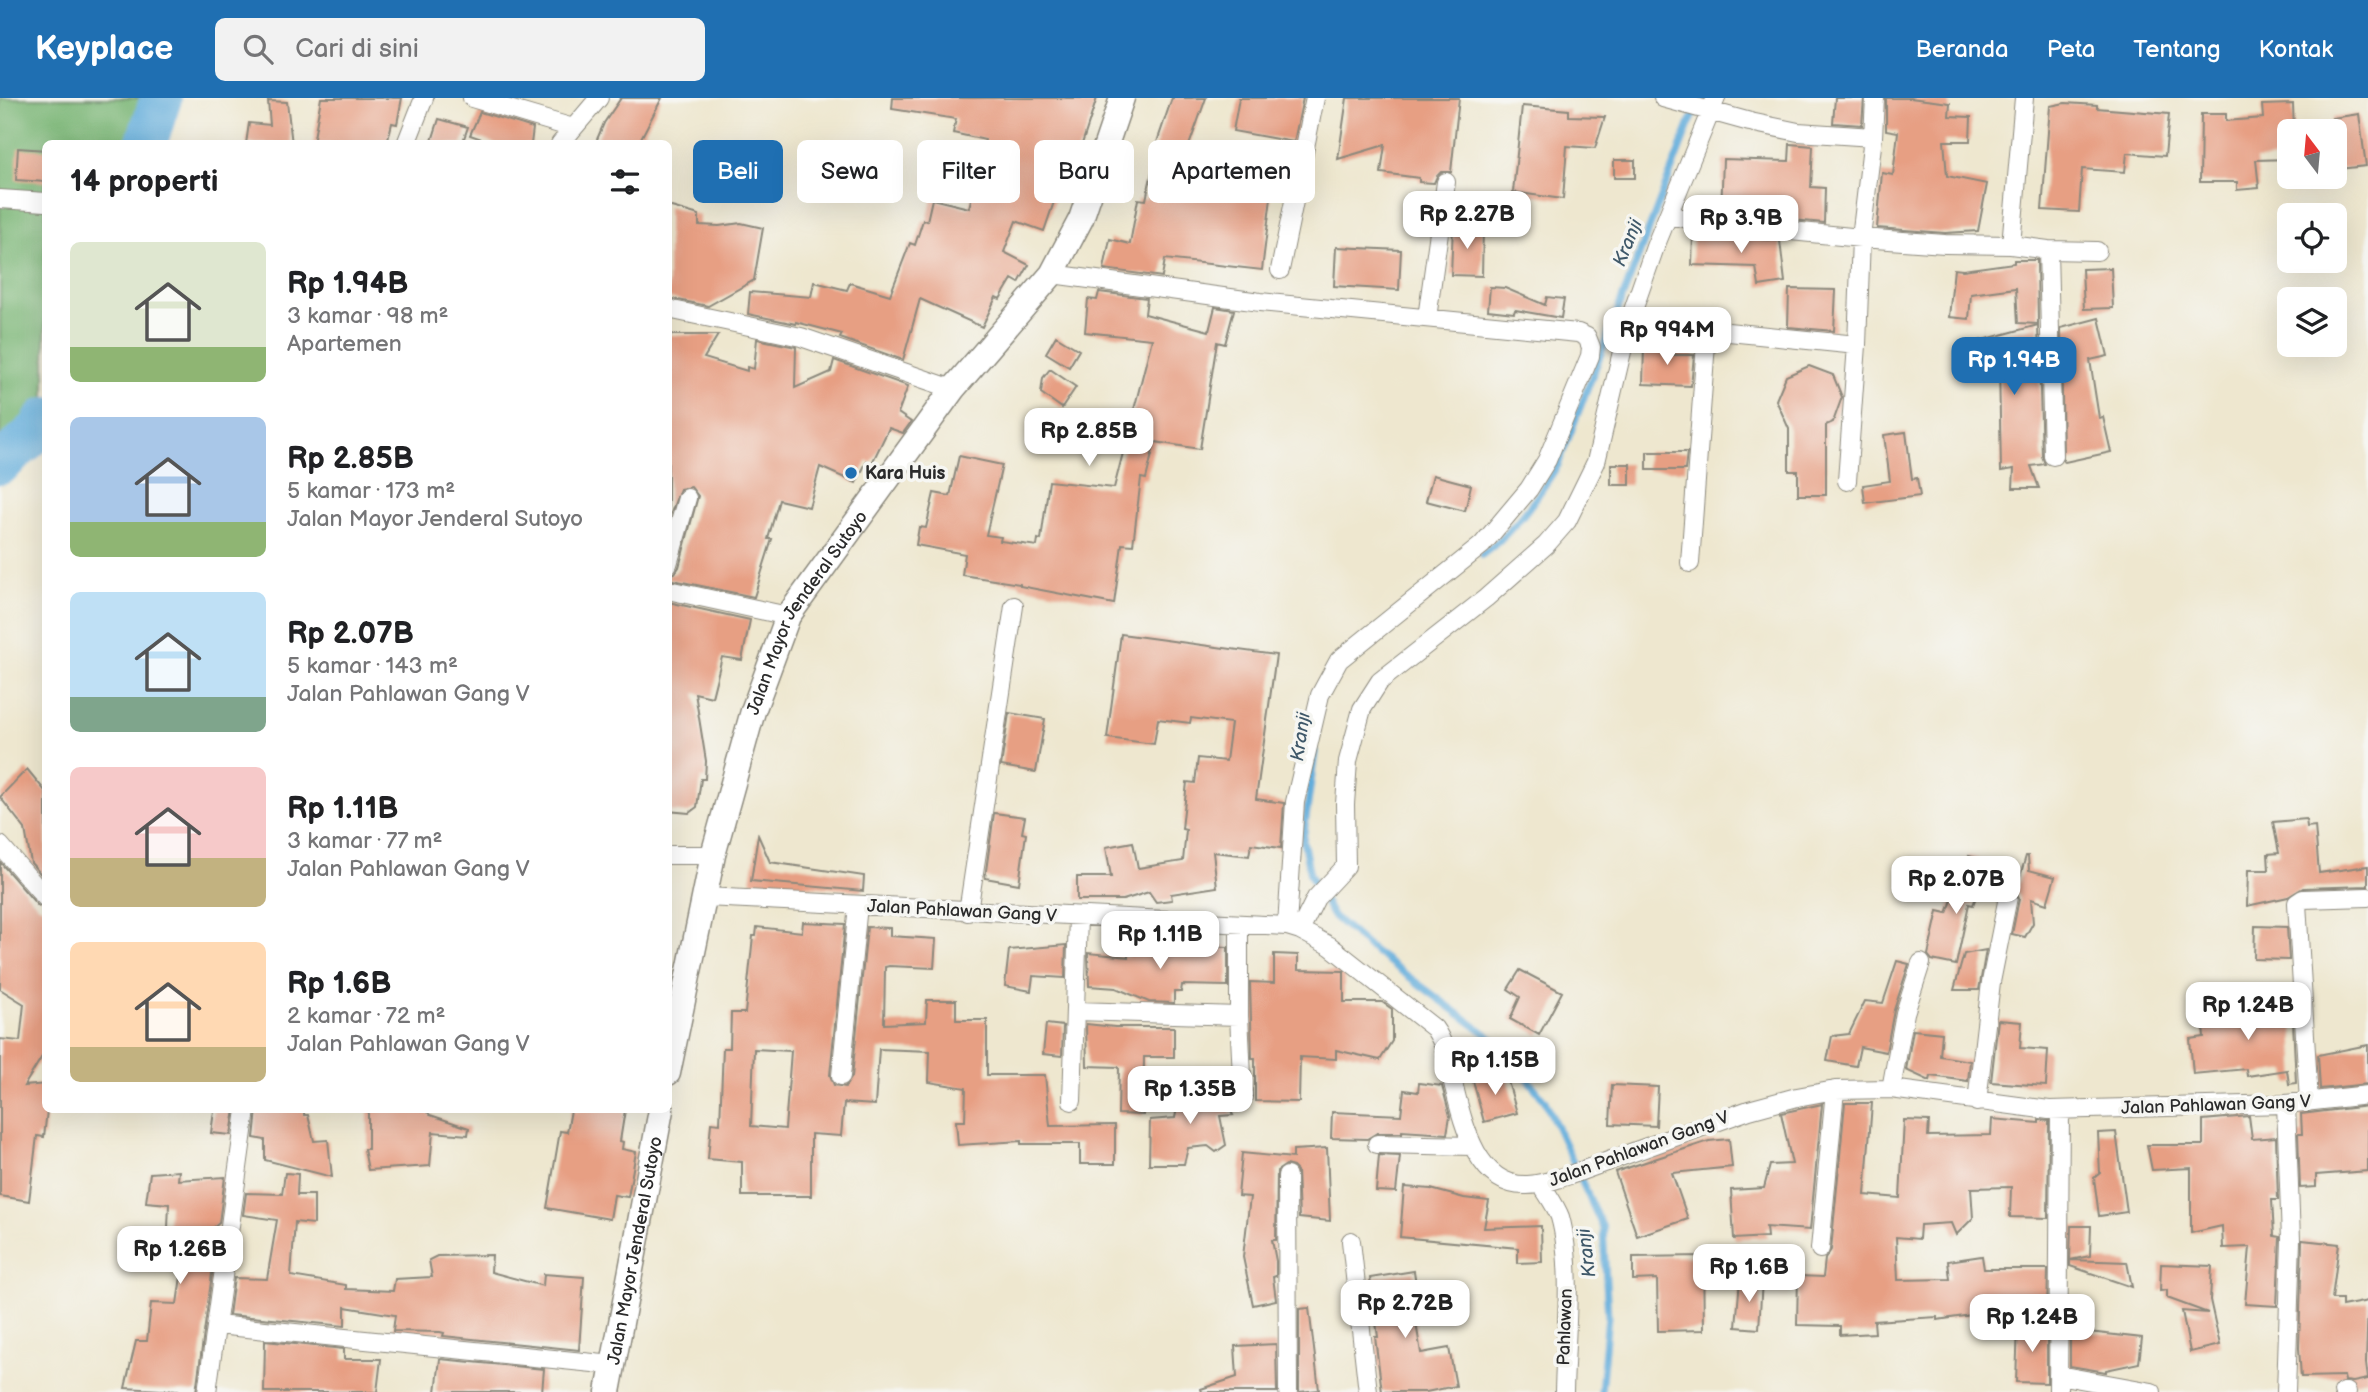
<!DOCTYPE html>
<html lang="id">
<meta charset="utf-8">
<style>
body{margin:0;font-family:"Balsamiq Sans",sans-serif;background:#f2f2f2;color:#202124;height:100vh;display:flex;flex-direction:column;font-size:26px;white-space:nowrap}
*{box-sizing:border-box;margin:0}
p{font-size:23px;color:#757577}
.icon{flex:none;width:38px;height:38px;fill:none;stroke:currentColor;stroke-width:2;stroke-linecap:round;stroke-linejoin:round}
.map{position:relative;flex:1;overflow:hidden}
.sheet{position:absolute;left:42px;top:42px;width:630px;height:973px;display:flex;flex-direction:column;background:#fff;border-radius:10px;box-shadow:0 7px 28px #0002}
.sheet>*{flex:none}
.guide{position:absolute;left:693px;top:42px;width:665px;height:63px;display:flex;gap:14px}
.needle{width:46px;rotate:344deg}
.controls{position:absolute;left:2277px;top:21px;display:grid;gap:14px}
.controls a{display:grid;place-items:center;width:70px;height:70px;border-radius:10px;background:#fff;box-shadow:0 7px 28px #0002;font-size:35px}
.price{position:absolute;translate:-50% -60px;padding:0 16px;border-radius:14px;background:#fff;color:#222;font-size:23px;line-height:46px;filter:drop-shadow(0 2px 4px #0008)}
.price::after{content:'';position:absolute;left:50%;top:42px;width:21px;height:16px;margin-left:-10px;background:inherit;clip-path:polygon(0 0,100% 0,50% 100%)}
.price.current{background:#1f6fb2;color:#fff}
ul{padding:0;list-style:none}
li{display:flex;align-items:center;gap:21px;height:175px;padding:0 28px}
li span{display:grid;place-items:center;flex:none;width:196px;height:140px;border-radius:10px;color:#555}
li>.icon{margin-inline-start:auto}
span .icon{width:84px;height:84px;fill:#fffc;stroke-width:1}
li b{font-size:30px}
h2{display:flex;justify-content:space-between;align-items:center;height:84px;padding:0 28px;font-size:30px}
.tag{padding:0 24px;border-radius:10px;background:#fff;box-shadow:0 7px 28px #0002;font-size:24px;line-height:63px}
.tag.current{background:#1f6fb2;color:#fff}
header{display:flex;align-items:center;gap:42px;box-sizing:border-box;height:98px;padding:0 35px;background:#1f6fb2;color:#fff}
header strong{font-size:33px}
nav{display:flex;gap:38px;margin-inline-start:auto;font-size:24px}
.search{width:490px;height:63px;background:#f2f2f2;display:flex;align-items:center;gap:18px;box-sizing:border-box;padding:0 24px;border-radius:10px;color:#757577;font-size:26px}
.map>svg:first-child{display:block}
.forest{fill:#79b574;stroke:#527050;stroke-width:2}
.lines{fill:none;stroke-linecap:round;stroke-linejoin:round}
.stream{stroke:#64addb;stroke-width:7}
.river{stroke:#64addb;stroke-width:42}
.building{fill:#e79f83;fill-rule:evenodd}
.minor-casing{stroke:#8c897d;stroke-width:20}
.secondary-casing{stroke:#8c897d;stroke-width:27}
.minor{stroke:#fff;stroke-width:18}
.secondary{stroke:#fff;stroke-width:24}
.poi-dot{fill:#1f6fb2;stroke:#f6f6f2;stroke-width:2.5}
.labels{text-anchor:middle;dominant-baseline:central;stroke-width:7;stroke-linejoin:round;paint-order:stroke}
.poi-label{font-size:18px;font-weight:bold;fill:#2b2b2b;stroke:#f6f6f2;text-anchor:start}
.street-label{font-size:18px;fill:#2b2b2b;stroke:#f6f6f2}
.water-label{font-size:19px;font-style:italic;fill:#3f5869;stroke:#f6f6f2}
</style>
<header>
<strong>Keyplace</strong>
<div class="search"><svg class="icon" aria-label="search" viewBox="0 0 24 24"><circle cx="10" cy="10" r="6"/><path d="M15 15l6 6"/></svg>Cari di sini</div>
<nav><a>Beranda</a><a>Peta</a><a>Tentang</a><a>Kontak</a></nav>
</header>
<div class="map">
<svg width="2368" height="1294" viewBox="0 0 2368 1294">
<rect width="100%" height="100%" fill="#f6f6f2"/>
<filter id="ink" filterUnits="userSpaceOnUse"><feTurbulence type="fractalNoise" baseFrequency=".0143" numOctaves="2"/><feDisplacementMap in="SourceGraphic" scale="14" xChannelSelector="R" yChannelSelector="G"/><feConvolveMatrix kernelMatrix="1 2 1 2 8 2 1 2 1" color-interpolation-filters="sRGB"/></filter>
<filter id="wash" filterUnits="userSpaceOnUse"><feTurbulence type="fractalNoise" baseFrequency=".00686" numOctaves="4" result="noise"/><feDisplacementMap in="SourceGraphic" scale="28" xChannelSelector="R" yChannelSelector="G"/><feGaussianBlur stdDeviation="1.57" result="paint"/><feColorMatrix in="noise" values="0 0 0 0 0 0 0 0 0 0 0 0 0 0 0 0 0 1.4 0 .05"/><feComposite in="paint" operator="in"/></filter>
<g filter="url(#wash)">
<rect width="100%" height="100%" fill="#eee7cf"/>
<path class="forest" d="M0 0H161L146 45 46 46 45 320 38 332 0 366Z"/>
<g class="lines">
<path class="stream" d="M1482 457C1515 433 1536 401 1558 367L1689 27 1703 0
M1315 654 1303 742 1310 777 1332 817 1370 850 1501 947 1545 1003 1603 1130 1608 1218 1601 1294"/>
<path class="river" d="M146 46 161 0
M0 366 38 332 46 320"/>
</g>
<g id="blocks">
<path class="building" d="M321 0H402L397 26 392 25 387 46H313Z
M621 0H662L638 46H595L604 25Z
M893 0H1097L1081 49 1079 48 1060 100 1056 98 1044 133 1016 123 1004 154 1029 167 1019 185 1012 181 1000 201 996 199 982 229 920 201 903 262 840 240 842 236 796 224V226L748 216 750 194 811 199 814 184 847 192 850 185 890 197 910 145 915 147 923 122 927 123 932 101 969 110 985 42 953 35 956 21 892 11Z
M1172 0H1206L1181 70 1185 71 1180 90 1271 100 1262 172 1165 161 1162 179 1104 171 1110 141 1130 146 1138 101 1146 102 1157 50H1155Z
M1239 0H1303L1294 44 1233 33Z
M1347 0H1459L1451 74H1441L1437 78 1434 85 1419 84V80L1381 75 1385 47 1338 61Z
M1835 0H1864L1862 27 1833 25Z
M1886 0H1910L1950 5 1949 18 1971 19 1970 43H1944L1947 78 1987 86 1978 133 1945 135 1877 130 1882 75 1893 77 1898 34 1886 32Z
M268 3 287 4 292 46H246L249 25 270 27Z
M2065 5 2097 7V10L2169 16 2165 58 2127 55 2125 74 2082 71 2079 114 2042 112 2050 8Z
M2293 6 2294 33H2289V61L2256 62 2259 90 2237 92V84H2200L2201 16H2226V23L2263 20 2262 7Z
M1522 8 1569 12V18L1605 19 1595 50 1567 48 1563 101 1513 94Z
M480 14 533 30 531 46H496L470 37Z
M2359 16 2366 68 2339 71 2332 20Z
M439 21 468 29 462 46H431Z
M1790 46 1813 48 1811 89 1825 90 1824 125 1721 115 1723 61 1789 63Z
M18 50 46 52V84L16 82Z
M1614 62H1635V80H1614Z
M668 108 699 117V127L719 128 741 125 763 130 754 182 708 208 668 200Z
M1453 127 1483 128 1482 178 1451 177Z
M1693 135 1780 143 1785 184 1759 188 1756 169 1692 167Z
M1336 149 1401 152 1399 192 1334 188Z
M2014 162H2037L2038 226 2018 225 2016 190 1971 196 1969 221 1949 219 1954 171 1963 172 2014 165Z
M2111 170 2113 210 2084 211 2082 171Z
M1490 189 1505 190 1545 207 1547 199 1564 201 1561 220 1515 212 1514 215 1488 212Z
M1789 191 1836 192 1834 233 1788 229Z
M1099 194 1147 200 1145 216 1209 233 1215 209 1234 212 1225 246 1217 244 1200 351 1155 344 1146 381 1141 380 1133 447 1122 446 1114 506 1020 488V486L962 477 965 456 916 447 919 429 926 430 934 395 950 398 959 358 1002 367 986 437 1001 439 1000 443 1037 448 1038 441 1041 442 1049 383 1114 390 1152 241 1085 234 1088 201 1097 202Z
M2099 220 2108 258 2090 262 2099 320 2103 319 2111 354 2065 364 2063 363 2061 230Z
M2038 227 2042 358 2045 366 2031 368 2039 390H2013L2014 371 2001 373 1999 266 1963 276 1956 249Z
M668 237H718L704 260 747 273V269L754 271 757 241 796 249 795 290 831 274 834 262 908 288 898 315 911 324 903 335 889 330 872 365 867 363 856 385 820 369 809 409 779 402 768 441H772L754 499 668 481V477L675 475 679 469 698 398 691 389 680 391 668 423Z
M1056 238 1079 252 1069 269 1046 255Z
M1644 249 1675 250 1674 257H1694L1691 288 1643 286Z
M1809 268 1833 277 1842 299 1833 324 1826 327V397H1798V373H1789V331L1776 302 1786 278Z
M1050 271 1076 289 1062 310 1041 295 1043 280Z
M1906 334 1912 381 1917 380 1920 398 1865 405 1863 387 1890 383 1884 337Z
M1647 354H1687L1685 372H1647Z
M1611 366H1630V387H1611Z
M1433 377 1471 387 1465 413 1426 403Z
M668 504 750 522 742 562 722 559 712 599 695 595 706 663 705 681H701L697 709 689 715 668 713Z
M1121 536 1276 557 1256 701 1284 705 1281 750 1251 746 1249 758 1213 754 1217 789 1171 796 1172 802 1156 804 1149 794 1123 802H1077V779H1111L1106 749 1133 744 1138 770 1183 763 1186 732 1182 731 1187 684 1195 685 1198 660 1226 663 1231 625 1191 620 1190 625 1158 621 1154 646 1107 640Z
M1009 615 1045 621 1036 674 1001 668Z
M27 671 46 694V782L31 765 25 731 0 699Z
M994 715 1025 719 1022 735 1026 736 1019 786 985 780Z
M2306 721 2307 729 2315 728 2319 775 2368 768V788L2303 790 2288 799 2247 808 2248 772H2269L2268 756 2279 755 2273 724Z
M758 737 770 764 864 778 863 793 751 783Z
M1969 758 1979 761 1977 769 1986 772 1973 807 1969 806 1956 867 1932 862 1928 857 1938 813 1947 815Z
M2026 758H2028L2029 772 2055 779 2047 806 2031 801 2033 825 2025 839 2012 836 2019 801 2016 792Z
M0 764 37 807 46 811V952L24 988 46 986V1012H47L44 1039 37 1038 29 1103 0 1098V941L20 943 24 906 0 891Z
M803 824 845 826 830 977 834 987 845 989 852 979 867 829 890 830V838L936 841 934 870 889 868 885 869 884 926 926 924 927 902H956V922H987V977H1045L1050 1028 1115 1027V1066H1080V1046H1021V1043L958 1047 956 1023H965L966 990 929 984 930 953 879 951 875 1007 844 1005 841 1038 811 1036V1098H742V1064L708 1061 711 1025 720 1026 723 950H730L731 915H745L753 838H756L757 829 802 834ZM754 951 791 953 785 1031 751 1028Z
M2255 828 2287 829 2289 862 2254 861Z
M1161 843 1185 845V848L1228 849V888L1182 887 1181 894H1174V905L1149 904 1116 890 1089 888 1088 855 1128 859V852L1160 854Z
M1066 847 1065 880 1033 878 1031 893 1005 888 1009 852Z
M1986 852 1979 892H1954L1964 856Z
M1274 856 1298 857V872L1344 873V904H1382L1392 911V943L1380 962 1336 952V961L1300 959 1299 1004 1255 1003V960H1252L1250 884 1274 885Z
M1897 863 1909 866 1894 912 1886 954 1860 949 1856 968 1827 963 1832 938 1849 936 1865 903 1883 905Z
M1520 872 1562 894 1539 937 1510 921 1520 899 1508 891Z
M2292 904 2296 985 2289 986 2287 972 2247 978 2246 971 2193 976 2190 941 2204 939 2203 928 2219 927 2217 915Z
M1998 922 2022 924 2020 950 2048 952 2046 988 1991 984Z
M1046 926 1063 928 1062 958 1043 956Z
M1086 926 1115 929H1174V959H1144L1143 1017 1118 1016 1119 969 1087 968Z
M1913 932 1942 935 1940 958 1970 963 1968 983 1931 978 1930 983 1906 972Z
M2368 947V986L2320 991 2318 957Z
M1505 973 1517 1015 1484 1024 1473 983Z
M1419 985 1442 988 1450 1018 1447 1036 1402 1033V1035H1377L1367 1041 1331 1040 1332 1014 1401 1017 1404 992 1418 994Z
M1217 986 1233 1017 1220 1018 1226 1047 1216 1054 1208 1048 1188 1050 1184 1066H1149L1150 1022 1175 1020 1181 990Z
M1612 987 1658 989 1656 1028 1610 1026Z
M1845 1005H1872L1865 1097 1900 1100 1904 1022 1929 1023 1928 1038 1991 1037 1992 1021 2039 1025V1022L2049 1023 2048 1120 2010 1119 2011 1089 1971 1090 1973 1120 1956 1137 1951 1125 1920 1127 1919 1141 1896 1139 1898 1182 1950 1181 1948 1163 1982 1158 1984 1171H2048L2047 1215 2019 1221V1210L1937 1222V1219L1874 1223 1875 1235 1840 1237V1228L1797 1227 1798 1178 1823 1179 1825 1161 1831 1152Z
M1822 1006 1810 1132 1766 1129 1767 1139 1734 1141 1731 1092 1764 1090 1770 1067 1792 1066 1781 1015Z
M2368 1008V1073L2316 1077V1089L2300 1090 2298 1036H2302L2301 1016Z
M235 1012 231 1037 211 1035 214 1013Z
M257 1012H304V1017H308L314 1043 328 1042 332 1079 265 1062V1042L254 1040Z
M368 1012H426L430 1017 469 1030 468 1037 433 1034 430 1068 368 1072 364 1051H368Z
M571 1012H625L620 1043 623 1044 622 1051 636 1054 628 1099 614 1097 610 1121 547 1110 560 1033 567 1034Z
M2249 1018 2252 1041 2276 1039 2278 1102H2272L2274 1138 2280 1139 2277 1208 2245 1206 2250 1149 2223 1150 2222 1128 2191 1135V1070L2152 1072 2147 1047H2203V1022Z
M2116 1034 2127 1114 2099 1118 2094 1080 2100 1075 2098 1035Z
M1729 1041 1732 1069 1672 1075 1688 1121 1637 1138 1615 1074 1709 1043Z
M1327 1050 1330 1123 1299 1120 1297 1073 1293 1069 1286 1067 1277 1073 1276 1142H1272L1276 1163V1178L1273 1179 1276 1202 1253 1207 1243 1159 1250 1099 1238 1098 1242 1055 1293 1060V1052Z
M1379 1057 1400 1058 1396 1094 1376 1093Z
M179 1073 178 1082 225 1079 219 1125 204 1138 214 1161 196 1294 125 1290 136 1243H147L151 1205 177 1206 184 1158 167 1154 169 1106 146 1104 150 1075Z
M285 1075 298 1076 297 1097H314V1126L295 1124 291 1178 346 1187V1191L393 1193 395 1181 432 1179 429 1162 437 1158 492 1157 491 1174 543 1188 544 1176 584 1179 579 1252 443 1238 444 1235 440 1234 393 1233 395 1217 345 1209V1228L229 1217 234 1180 267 1181 277 1122 243 1117 246 1095 282 1096Z
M1404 1089 1431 1091 1464 1100 1489 1103 1484 1130 1541 1128 1542 1164 1518 1165V1150L1400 1139Z
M2071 1128H2091L2090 1158 2070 1162Z
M2302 1142 2339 1146 2332 1201H2342V1208L2368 1203 2366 1265 2368 1281 2353 1284 2345 1283 2344 1278 2301 1279 2299 1250Z
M1703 1158 1704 1232 1658 1233 1657 1181 1633 1182V1159Z
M2070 1162 2127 1164 2132 1189 2070 1168Z
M2161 1166 2212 1168 2210 1202 2220 1247 2190 1254 2182 1213 2208 1215 2167 1200V1192L2160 1193Z
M1414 1173 1418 1200 1412 1201 1421 1255 1449 1250 1456 1288 1426 1294H1382L1375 1239H1378L1370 1180Z
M1740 1181 1762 1182 1759 1231 1736 1229Z
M1309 1210 1319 1292 1299 1294V1211Z
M2018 1226 2047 1229V1285L2016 1284Z
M2070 1232 2142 1240 2139 1265 2106 1272V1274L2070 1268Z
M265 1243 344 1251V1261H381L377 1294H264Z
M1276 1246 1277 1294H1202L1201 1291 1237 1279 1235 1248Z
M440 1261 544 1271 542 1294H436Z"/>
</g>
</g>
<g filter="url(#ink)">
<use href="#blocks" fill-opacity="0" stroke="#8c897d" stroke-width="2"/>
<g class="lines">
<g class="minor-casing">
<path id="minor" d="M472 0 573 30
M1663 0 1750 24 1798 34 1873 39 1875 0
M406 46 424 0
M560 46 599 0
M0 101 46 104
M1669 117 1702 124 1861 140 1945 146 2011 147 2048 152 2097 153
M2011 147 2024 0
M2048 152 2053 358
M1280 172 1315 0
M1052 176 1260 204 1578 235 1587 239 1591 249 1590 258 1547 362 1529 391 1482 447 1339 562 1320 597 1295 704 1287 828
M668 211 801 239 953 291
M1427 220 1446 84
M1629 224 1857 247
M1847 383 1857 247 1861 140 1873 39
M1690 465 1707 231
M668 466 687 400
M668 492 788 518
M0 747 46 800
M668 757H713
M705 799 1287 828 1300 832 1330 848 1434 930C1445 945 1448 963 1452 981 1462 1020 1475 1089 1527 1087 1542 1087 1556 1081 1570 1077L1749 1012 1797 999 1835 992 1891 991 2049 1012 2286 1006 2368 997
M968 814 1014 508
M1239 827V918L1243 999
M1300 832 1316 800 1346 768 1345 706 1348 663 1362 611 1380 583 1486 500 1546 447 1567 423 1596 364 1629 224 1655 149 1716 0
M1076 913 1239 918
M841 978 858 807
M1891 991 1905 915 1921 865
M1072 1003 1078 819
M1977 1004 1991 884 2008 799
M2309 1004 2297 805 2303 801 2368 799
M2286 1006 2291 1142 2286 1294
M1377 1046 1473 1048
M1287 1078 1288 1294
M1541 1086C1547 1096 1556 1108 1560 1119 1574 1169 1565 1242 1564 1294
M1351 1143 1368 1294
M1820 1151 1835 992
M217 1227 613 1267
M2058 1277 2152 1294
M207 1294 246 1012
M2058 1294 2060 1012
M2343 1294H2347"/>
</g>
<g class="secondary-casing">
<g id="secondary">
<path id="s1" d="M668 975 713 757 753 613 788 518 953 291 1052 176 1081 121 1122 0"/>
<path id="s2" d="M608 1294 661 1012"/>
</g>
</g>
<use href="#minor" class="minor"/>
<use href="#secondary" class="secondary"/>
</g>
</g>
<circle class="poi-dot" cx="851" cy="375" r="7"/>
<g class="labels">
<g class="poi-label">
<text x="865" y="375">Kara Huis</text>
</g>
<g class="street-label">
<text stroke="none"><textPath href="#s1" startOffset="485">Jalan Mayor Jenderal Sutoyo</textPath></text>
<text transform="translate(962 813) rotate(3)">Jalan Pahlawan Gang V</text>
<text transform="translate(2216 1007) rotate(-2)">Jalan Pahlawan Gang V</text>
<text transform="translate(1639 1051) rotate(-20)">Jalan Pahlawan Gang V</text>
<text stroke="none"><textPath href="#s2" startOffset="144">Jalan Mayor Jenderal Sutoyo</textPath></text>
<text transform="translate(1565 1229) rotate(-88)">Pahlawan</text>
</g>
<g class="water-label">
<text transform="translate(1628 145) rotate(-68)">Kranji</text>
<text transform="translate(1301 639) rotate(-82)">Kranji</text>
<text transform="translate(1587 1155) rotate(-97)">Kranji</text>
</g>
</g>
</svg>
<div class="controls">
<a><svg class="needle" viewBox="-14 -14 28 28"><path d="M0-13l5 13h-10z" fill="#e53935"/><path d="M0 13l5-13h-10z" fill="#757577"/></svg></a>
<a><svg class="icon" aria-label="locate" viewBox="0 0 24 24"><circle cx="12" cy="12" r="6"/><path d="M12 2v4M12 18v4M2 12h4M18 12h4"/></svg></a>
<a><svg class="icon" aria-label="layers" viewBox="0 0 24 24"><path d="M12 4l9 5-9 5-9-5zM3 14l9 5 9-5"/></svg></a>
</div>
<b class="price" style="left:1467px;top:153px">Rp 2.27B</b>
<b class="price" style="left:1741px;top:157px">Rp 3.9B</b>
<b class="price" style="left:1667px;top:269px">Rp 994M</b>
<b class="price current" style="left:2014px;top:299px">Rp 1.94B</b>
<b class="price" style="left:1089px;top:370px">Rp 2.85B</b>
<b class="price" style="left:1956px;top:818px">Rp 2.07B</b>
<b class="price" style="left:1160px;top:873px">Rp 1.11B</b>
<b class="price" style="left:2248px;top:944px">Rp 1.24B</b>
<b class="price" style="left:1495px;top:999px">Rp 1.15B</b>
<b class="price" style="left:1190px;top:1028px">Rp 1.35B</b>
<b class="price" style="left:180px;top:1188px">Rp 1.26B</b>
<b class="price" style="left:1749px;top:1206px">Rp 1.6B</b>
<b class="price" style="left:1405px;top:1242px">Rp 2.72B</b>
<b class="price" style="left:2032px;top:1256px">Rp 1.24B</b>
<div class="guide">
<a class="tag current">Beli</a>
<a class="tag">Sewa</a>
<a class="tag">Filter</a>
<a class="tag">Baru</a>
<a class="tag">Apartemen</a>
</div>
<section class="sheet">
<h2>14 properti<svg class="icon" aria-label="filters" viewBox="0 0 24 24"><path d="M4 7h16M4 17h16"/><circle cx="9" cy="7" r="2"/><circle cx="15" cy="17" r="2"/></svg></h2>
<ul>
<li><span style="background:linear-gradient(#dfe7d0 75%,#8fb573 0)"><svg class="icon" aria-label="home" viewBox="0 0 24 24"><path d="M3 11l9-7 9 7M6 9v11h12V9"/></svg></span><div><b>Rp 1.94B</b><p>3 kamar · 98 m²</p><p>Apartemen</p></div></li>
<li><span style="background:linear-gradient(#a9c7e8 75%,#8fb573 0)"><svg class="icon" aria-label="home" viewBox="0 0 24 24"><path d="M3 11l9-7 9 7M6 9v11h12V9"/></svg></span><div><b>Rp 2.85B</b><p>5 kamar · 173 m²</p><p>Jalan Mayor Jenderal Sutoyo</p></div></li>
<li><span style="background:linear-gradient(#bfe0f5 75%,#7fa58c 0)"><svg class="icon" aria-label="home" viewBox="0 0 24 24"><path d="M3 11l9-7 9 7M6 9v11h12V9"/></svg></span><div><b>Rp 2.07B</b><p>5 kamar · 143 m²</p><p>Jalan Pahlawan Gang V</p></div></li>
<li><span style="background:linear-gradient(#f6c9c9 65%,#c2b280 0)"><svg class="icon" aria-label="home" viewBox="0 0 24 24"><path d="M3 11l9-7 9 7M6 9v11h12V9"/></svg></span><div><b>Rp 1.11B</b><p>3 kamar · 77 m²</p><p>Jalan Pahlawan Gang V</p></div></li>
<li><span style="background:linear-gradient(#ffd9b3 75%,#c2b280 0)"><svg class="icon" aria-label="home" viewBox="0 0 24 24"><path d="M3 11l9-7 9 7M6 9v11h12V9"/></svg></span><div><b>Rp 1.6B</b><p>2 kamar · 72 m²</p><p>Jalan Pahlawan Gang V</p></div></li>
</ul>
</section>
</div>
